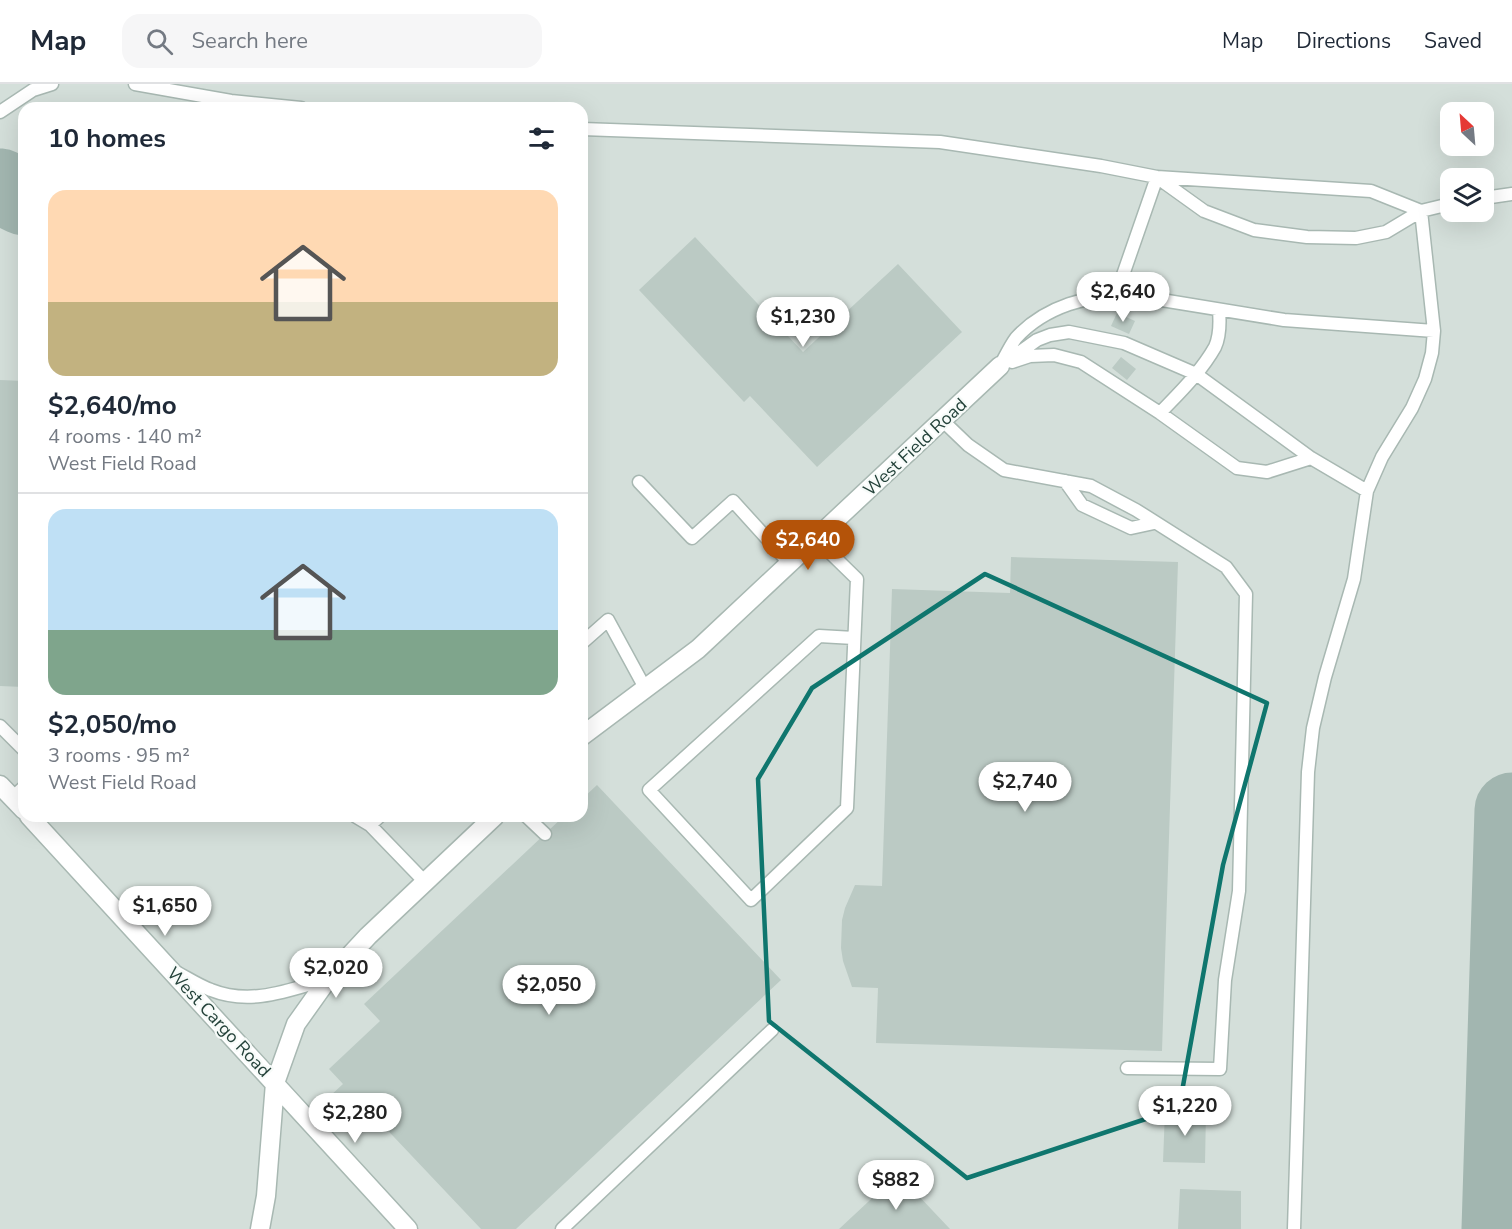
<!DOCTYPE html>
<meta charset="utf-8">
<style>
body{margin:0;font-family:"Nunito Sans",sans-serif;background:#f6f6f7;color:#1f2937;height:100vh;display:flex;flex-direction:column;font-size:22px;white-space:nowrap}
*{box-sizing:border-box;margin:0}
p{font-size:20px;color:#747a83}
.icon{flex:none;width:33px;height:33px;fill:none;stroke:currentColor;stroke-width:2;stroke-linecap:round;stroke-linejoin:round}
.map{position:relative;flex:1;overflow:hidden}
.sheet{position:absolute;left:18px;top:18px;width:570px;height:720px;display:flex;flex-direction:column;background:#fff;border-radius:18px;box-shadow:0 6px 24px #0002}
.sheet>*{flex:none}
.needle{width:39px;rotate:334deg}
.tools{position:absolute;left:1440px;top:18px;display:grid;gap:12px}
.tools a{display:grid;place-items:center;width:54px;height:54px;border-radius:12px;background:#fff;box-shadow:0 6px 24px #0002;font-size:30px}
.price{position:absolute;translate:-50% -51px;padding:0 14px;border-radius:21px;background:#fff;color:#222;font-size:20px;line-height:39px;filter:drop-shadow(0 2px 3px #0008)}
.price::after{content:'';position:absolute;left:50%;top:36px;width:18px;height:14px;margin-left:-9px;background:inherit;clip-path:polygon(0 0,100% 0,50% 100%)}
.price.active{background:#b45309;color:#fff}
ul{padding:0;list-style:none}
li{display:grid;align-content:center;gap:12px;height:318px;padding:0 30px}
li+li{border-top:2px solid #e0e1e3}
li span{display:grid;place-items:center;height:186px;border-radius:18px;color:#555}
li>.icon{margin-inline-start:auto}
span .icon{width:108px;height:108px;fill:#fffc;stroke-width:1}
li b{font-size:26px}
h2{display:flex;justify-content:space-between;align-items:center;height:72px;padding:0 30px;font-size:26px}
header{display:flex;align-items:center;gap:36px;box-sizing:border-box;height:84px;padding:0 30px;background:#fff;border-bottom:2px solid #e0e1e3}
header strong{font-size:28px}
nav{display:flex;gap:33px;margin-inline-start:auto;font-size:21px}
.search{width:420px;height:54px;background:#f6f6f7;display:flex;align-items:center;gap:15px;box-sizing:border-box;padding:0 21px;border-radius:18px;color:#747a83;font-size:22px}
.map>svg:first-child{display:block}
.built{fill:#d4dfda;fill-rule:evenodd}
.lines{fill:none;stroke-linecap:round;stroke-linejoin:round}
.taxiway{stroke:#a2b6b0;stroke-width:75}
.building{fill:#bbcac4}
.service-casing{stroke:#a8b8b2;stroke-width:15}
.minor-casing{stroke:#a8b8b2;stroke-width:21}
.service{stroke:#fff;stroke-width:12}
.minor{stroke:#fff;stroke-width:18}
.marked{fill:none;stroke:#0f766e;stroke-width:4.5;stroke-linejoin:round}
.labels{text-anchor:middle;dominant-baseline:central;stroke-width:4.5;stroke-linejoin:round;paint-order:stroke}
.street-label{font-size:18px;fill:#24423a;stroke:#f7fbf9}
</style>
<header>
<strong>Map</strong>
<div class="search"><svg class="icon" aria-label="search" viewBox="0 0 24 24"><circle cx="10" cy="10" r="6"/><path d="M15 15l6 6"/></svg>Search here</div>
<nav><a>Map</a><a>Directions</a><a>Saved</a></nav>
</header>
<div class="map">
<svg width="1512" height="1145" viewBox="0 0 1512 1145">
<rect width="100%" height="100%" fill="#e6efeb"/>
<path class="built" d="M0 0H1512V1145H0ZM24 24H582V732H24ZM1450 28H1484V62H1450ZM1450 94H1484V128H1450Z"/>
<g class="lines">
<path class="taxiway" d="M0 102 24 114
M1499 1145 1512 726"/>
</g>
<path class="building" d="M695 153 803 268 898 180 962 248 817 383 750 312 744 318 639 206Z
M1117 229 1135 237 1129 250 1111 242Z
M1121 273 1136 285 1127 296 1112 284Z
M0 296 24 297V603L0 602Z
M1011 473 1178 478 1162 967 876 959 878 904 852 903 843 877 841 864 842 836 845 824 855 801 882 802 892 505 1010 509Z
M597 701 781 896 516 1145H481L376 1034 364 1046 330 1012 343 1000 329 985 380 937 364 920 564 732H582V715Z
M1165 1027 1206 1028 1205 1079 1163 1078Z
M898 1090 950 1145H839Z
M1180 1105 1241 1107V1145H1178Z"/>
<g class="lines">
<g class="service-casing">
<path id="service" d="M135 0 231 17 301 24
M0 28 33 6 52 0
M582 45 940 58 1101 82 1157 93 1371 107 1421 127
M1158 94 1204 127 1254 146 1307 153 1356 154 1386 148 1421 127 1450 120
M1484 114 1512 110
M1116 211 1157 93
M1012 278 1030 272 1054 271 1081 278 1160 329 1237 384 1267 388 1311 374
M1003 280 1037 256 1050 251 1069 248 1124 259 1196 290 1311 374 1367 407
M1000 282C1005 273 1010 262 1016 254 1045 222 1090 210 1131 211L1284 236 1434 247
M1160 329C1179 309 1201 288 1215 263 1220 252 1220 238 1219 226
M943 337 968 361 1004 386 1091 402 1136 426 1226 483 1246 510 1239 807 1225 896 1220 985 1127 984
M1065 397 1082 421 1131 444 1154 439
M639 398 692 454 733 417 790 480
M816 455 857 495 847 724 751 816 649 706 819 552 854 554
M582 559 608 536 645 604
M0 642 24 666
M12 714 24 703
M355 732 370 741
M380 732 370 741 425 798
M526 732 545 750
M178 889C189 895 200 902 211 906 251 922 289 906 328 895
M562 1145 772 946
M1294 1145 1308 688 1313 644 1325 593 1354 495 1367 407 1382 373 1412 324 1425 295 1432 269 1434 247 1421 127"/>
</g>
<g class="minor-casing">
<path id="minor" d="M582 652 698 565 1000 282
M0 701 24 726
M29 732 408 1145
M260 1145 266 1112 275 999 296 940 328 895 368 852 495 732"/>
</g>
<use href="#service" class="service"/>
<use href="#minor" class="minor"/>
</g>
<path class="marked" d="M985 490 1267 619 1223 781 1179 1024 967 1094 769 937 758 695 812 604Z"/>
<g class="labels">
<g class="street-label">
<text transform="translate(915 363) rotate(-43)">West Field Road</text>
<text transform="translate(219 938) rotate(47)">West Cargo Road</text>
</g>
</g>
</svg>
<div class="tools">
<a><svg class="needle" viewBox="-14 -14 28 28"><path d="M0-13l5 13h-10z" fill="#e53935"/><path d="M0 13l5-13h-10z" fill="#747a83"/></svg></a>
<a><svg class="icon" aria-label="layers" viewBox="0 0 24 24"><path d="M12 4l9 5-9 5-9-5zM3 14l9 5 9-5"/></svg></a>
</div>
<b class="price" style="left:1123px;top:239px">$2,640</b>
<b class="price" style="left:803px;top:264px">$1,230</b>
<b class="price active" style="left:808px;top:487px">$2,640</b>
<b class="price" style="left:1025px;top:729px">$2,740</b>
<b class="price" style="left:165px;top:853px">$1,650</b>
<b class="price" style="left:336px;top:915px">$2,020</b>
<b class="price" style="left:549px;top:932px">$2,050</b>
<b class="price" style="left:1185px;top:1053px">$1,220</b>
<b class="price" style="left:355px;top:1060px">$2,280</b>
<b class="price" style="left:896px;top:1127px">$882</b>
<section class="sheet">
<h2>10 homes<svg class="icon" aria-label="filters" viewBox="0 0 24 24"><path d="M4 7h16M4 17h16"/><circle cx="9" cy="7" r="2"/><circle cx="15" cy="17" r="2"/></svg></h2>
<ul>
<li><span style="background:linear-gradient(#ffd9b3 60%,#c2b280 0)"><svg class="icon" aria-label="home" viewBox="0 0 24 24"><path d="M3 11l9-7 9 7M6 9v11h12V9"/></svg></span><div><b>$2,640/mo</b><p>4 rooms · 140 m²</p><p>West Field Road</p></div></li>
<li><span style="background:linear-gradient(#bfe0f5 65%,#7fa58c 0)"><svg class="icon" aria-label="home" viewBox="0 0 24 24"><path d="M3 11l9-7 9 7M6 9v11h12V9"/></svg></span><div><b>$2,050/mo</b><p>3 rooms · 95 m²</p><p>West Field Road</p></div></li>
</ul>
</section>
</div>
